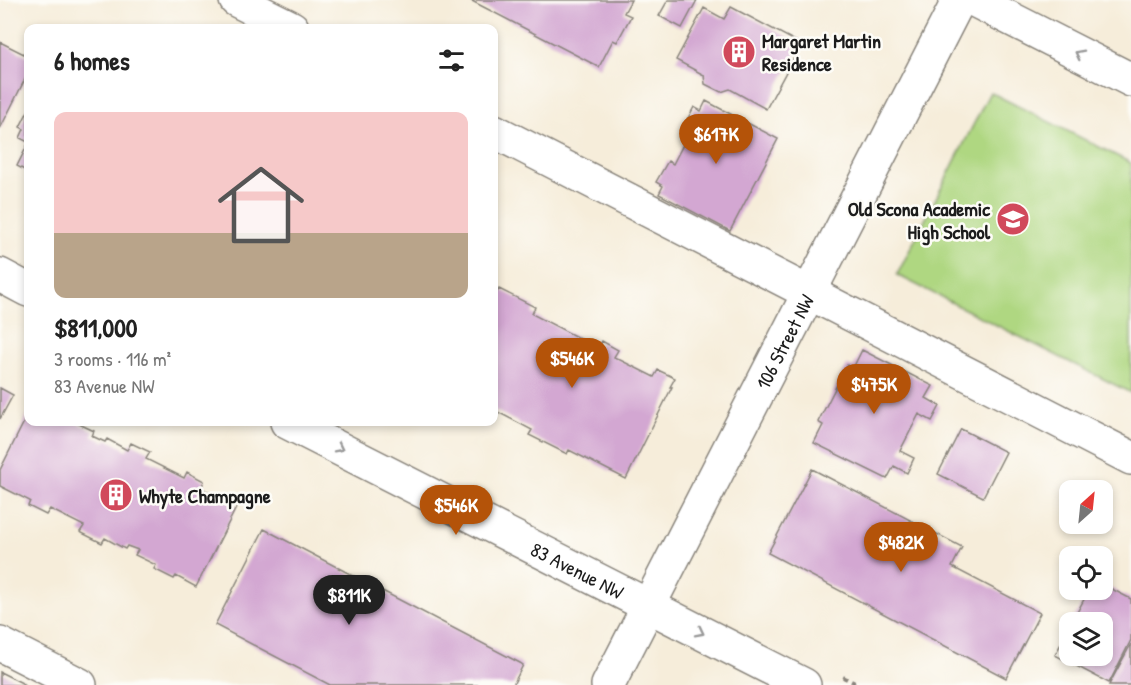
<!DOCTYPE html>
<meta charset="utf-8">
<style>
body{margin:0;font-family:"Patrick Hand",sans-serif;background:#f6f6f6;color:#222;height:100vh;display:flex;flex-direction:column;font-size:22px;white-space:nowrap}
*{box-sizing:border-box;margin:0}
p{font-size:20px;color:#767676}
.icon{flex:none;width:33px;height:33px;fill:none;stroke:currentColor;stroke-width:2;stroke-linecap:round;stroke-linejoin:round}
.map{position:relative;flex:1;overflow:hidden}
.sheet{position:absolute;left:24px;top:24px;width:474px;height:402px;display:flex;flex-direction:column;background:#fff;border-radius:12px;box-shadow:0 3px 9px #0003}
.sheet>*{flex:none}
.needle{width:39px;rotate:27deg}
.fabs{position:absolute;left:1059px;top:480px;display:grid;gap:12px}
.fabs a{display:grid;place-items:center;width:54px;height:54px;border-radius:12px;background:#fff;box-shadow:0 3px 9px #0003;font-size:30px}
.price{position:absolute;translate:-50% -51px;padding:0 14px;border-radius:21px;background:#b45309;color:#fff;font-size:20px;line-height:39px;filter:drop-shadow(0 2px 3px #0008)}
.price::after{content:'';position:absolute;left:50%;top:36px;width:18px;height:14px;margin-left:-9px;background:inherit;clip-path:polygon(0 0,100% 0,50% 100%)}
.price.selected{background:#222;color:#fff}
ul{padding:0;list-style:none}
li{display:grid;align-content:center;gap:12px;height:318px;padding:0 30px}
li+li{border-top:2px solid #e0e0e0}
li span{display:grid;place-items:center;height:186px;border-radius:12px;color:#555}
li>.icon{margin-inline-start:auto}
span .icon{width:108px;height:108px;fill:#fffc;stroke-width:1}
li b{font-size:26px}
h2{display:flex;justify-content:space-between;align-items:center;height:72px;padding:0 30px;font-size:26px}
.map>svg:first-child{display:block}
.garden{fill:#afd781;stroke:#667a4e;stroke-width:1.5}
.building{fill:#d3a7d2}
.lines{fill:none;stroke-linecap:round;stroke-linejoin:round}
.minor-casing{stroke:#89847b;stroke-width:36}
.path{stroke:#89847b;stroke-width:4;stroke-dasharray:4.5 4.5;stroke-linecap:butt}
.minor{stroke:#fff;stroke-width:33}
.oneway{stroke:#999}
.labels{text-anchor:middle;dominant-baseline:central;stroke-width:5;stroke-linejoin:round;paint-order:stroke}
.poi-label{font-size:20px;font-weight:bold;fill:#1c1c1c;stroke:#fdfcf7;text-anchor:start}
.street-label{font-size:20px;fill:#1c1c1c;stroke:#fdfcf7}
</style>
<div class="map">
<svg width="1131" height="685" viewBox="0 0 1131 685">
<rect width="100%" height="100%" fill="#fdfcf7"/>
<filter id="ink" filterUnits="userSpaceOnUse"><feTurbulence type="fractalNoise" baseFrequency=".0167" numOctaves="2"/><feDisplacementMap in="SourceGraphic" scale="12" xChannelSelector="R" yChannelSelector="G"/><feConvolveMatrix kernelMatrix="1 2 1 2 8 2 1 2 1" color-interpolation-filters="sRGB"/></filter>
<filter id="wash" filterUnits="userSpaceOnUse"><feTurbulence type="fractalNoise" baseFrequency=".008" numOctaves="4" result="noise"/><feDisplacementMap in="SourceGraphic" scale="24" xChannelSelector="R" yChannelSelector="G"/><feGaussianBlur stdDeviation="1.35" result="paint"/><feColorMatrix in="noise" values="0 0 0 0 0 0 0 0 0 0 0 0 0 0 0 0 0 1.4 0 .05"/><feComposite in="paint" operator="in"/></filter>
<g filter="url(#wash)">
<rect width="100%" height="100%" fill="#f6edda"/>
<path class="garden" d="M990 92 1131 163V393L897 275Z"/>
<g id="blocks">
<path class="building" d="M470 0H631L624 13 631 16 617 42 613 40 599 67Z
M668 0H697L682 28 659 16Z
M731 7 801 44 766 109 730 89 721 92 705 84 704 75 676 60 704 8 724 19Z
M0 42 28 56V73L0 129Z
M706 101 778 139 730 231 659 194 663 186 656 182 668 161 673 164 690 131 683 128 694 107 701 111Z
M28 111V142L20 138 24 129 20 127Z
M28 144V172L17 166Z
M499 289 535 307 532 314 598 348 602 341 618 350 614 357 654 377 658 370 675 378 670 387H672L626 479 569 450 567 454 529 435 532 430 494 410V294L495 295Z
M862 350 933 386 926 398 940 406 932 421 919 414 900 451 914 458 907 473 894 466 887 479 814 443 823 425 818 422 847 365 853 368Z
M0 388 13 395 0 419Z
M28 414V422H75L94 431 92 436 105 442 107 439 127 450 131 443 150 452 146 459 184 478 187 472 204 481 201 488 237 506 196 587 176 576 174 579 154 569 156 565 135 555 138 550 127 546 125 549 105 538 102 543 80 532 84 526 50 509 46 515 28 506 30 501 0 486V470Z
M961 429 1006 452 983 497 938 474Z
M812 469 962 547 952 567 1040 613 1006 678 768 553Z
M264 529 520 663 523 665 513 685H330L215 625Z
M1102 584 1131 599V640L1109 683 1055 655 1070 627V656H1102V622H1072L1089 590H1102Z
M1131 644V685H1109Z
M0 672 26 685H0Z"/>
</g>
</g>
<g filter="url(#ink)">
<use href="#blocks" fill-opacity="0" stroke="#89847b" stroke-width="1.5"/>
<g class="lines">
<g class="minor-casing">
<g id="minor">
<path d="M236 0 292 28"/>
<path d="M974 0 1131 80"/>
<path d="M494 131 1131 458"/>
<path d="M0 275 28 290"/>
<path id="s1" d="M287 422 804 685"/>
<path d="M0 644 80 685"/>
<path id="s2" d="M608 685 959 0"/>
</g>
</g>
<path class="path" d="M843 677 859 685"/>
<use href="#minor" class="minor"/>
</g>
<defs><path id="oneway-chevron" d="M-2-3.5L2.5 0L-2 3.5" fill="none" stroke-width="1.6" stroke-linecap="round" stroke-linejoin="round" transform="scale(1.5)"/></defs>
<g class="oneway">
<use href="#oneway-chevron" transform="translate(1079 54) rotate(-153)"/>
<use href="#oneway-chevron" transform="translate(339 448) rotate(27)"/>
<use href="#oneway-chevron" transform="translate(700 632) rotate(27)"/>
</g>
</g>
<defs>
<g id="building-disc" transform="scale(1.725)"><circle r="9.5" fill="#d1495b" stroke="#fdfcf7"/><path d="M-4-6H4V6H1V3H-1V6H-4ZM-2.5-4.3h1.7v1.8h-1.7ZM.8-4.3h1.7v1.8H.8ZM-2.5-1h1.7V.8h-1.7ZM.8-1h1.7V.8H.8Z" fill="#fff"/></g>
<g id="school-disc" transform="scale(1.725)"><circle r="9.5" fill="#d1495b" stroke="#fdfcf7"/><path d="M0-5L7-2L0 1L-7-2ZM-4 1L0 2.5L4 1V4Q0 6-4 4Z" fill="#fff"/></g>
</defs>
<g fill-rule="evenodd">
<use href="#building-disc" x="739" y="52"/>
<use href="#school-disc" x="1013" y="219"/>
<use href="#building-disc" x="116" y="495"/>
</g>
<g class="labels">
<g class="poi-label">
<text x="762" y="40">Margaret Martin<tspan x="762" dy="23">Residence</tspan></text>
<text x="990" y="208" text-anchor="end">Old Scona Academic<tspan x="990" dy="23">High School</tspan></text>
<text x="139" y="495">Whyte Champagne</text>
</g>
<g class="street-label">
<text stroke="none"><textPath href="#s2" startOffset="386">106 Street NW</textPath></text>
<text stroke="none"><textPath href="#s1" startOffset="326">83 Avenue NW</textPath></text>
</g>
</g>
</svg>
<div class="fabs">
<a><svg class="needle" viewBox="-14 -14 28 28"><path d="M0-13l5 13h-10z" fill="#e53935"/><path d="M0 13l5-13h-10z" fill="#767676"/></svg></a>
<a><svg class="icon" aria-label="locate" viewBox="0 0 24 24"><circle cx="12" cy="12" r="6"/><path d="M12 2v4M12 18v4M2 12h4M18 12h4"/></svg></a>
<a><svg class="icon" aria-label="layers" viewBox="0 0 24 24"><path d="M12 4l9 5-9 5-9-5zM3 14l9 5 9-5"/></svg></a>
</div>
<b class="price" style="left:716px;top:165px">$617K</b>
<b class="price" style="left:572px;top:389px">$546K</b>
<b class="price" style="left:874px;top:415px">$475K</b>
<b class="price" style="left:456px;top:536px">$546K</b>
<b class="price" style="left:901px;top:573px">$482K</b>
<b class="price selected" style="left:349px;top:626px">$811K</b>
<section class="sheet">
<h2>6 homes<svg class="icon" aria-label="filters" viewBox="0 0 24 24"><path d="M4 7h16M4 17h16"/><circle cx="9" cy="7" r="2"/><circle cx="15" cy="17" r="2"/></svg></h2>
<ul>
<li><span style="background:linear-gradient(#f6c9c9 65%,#b9a48a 0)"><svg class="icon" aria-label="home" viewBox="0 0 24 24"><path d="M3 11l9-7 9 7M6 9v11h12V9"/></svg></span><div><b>$811,000</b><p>3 rooms · 116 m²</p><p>83 Avenue NW</p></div></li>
</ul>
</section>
</div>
